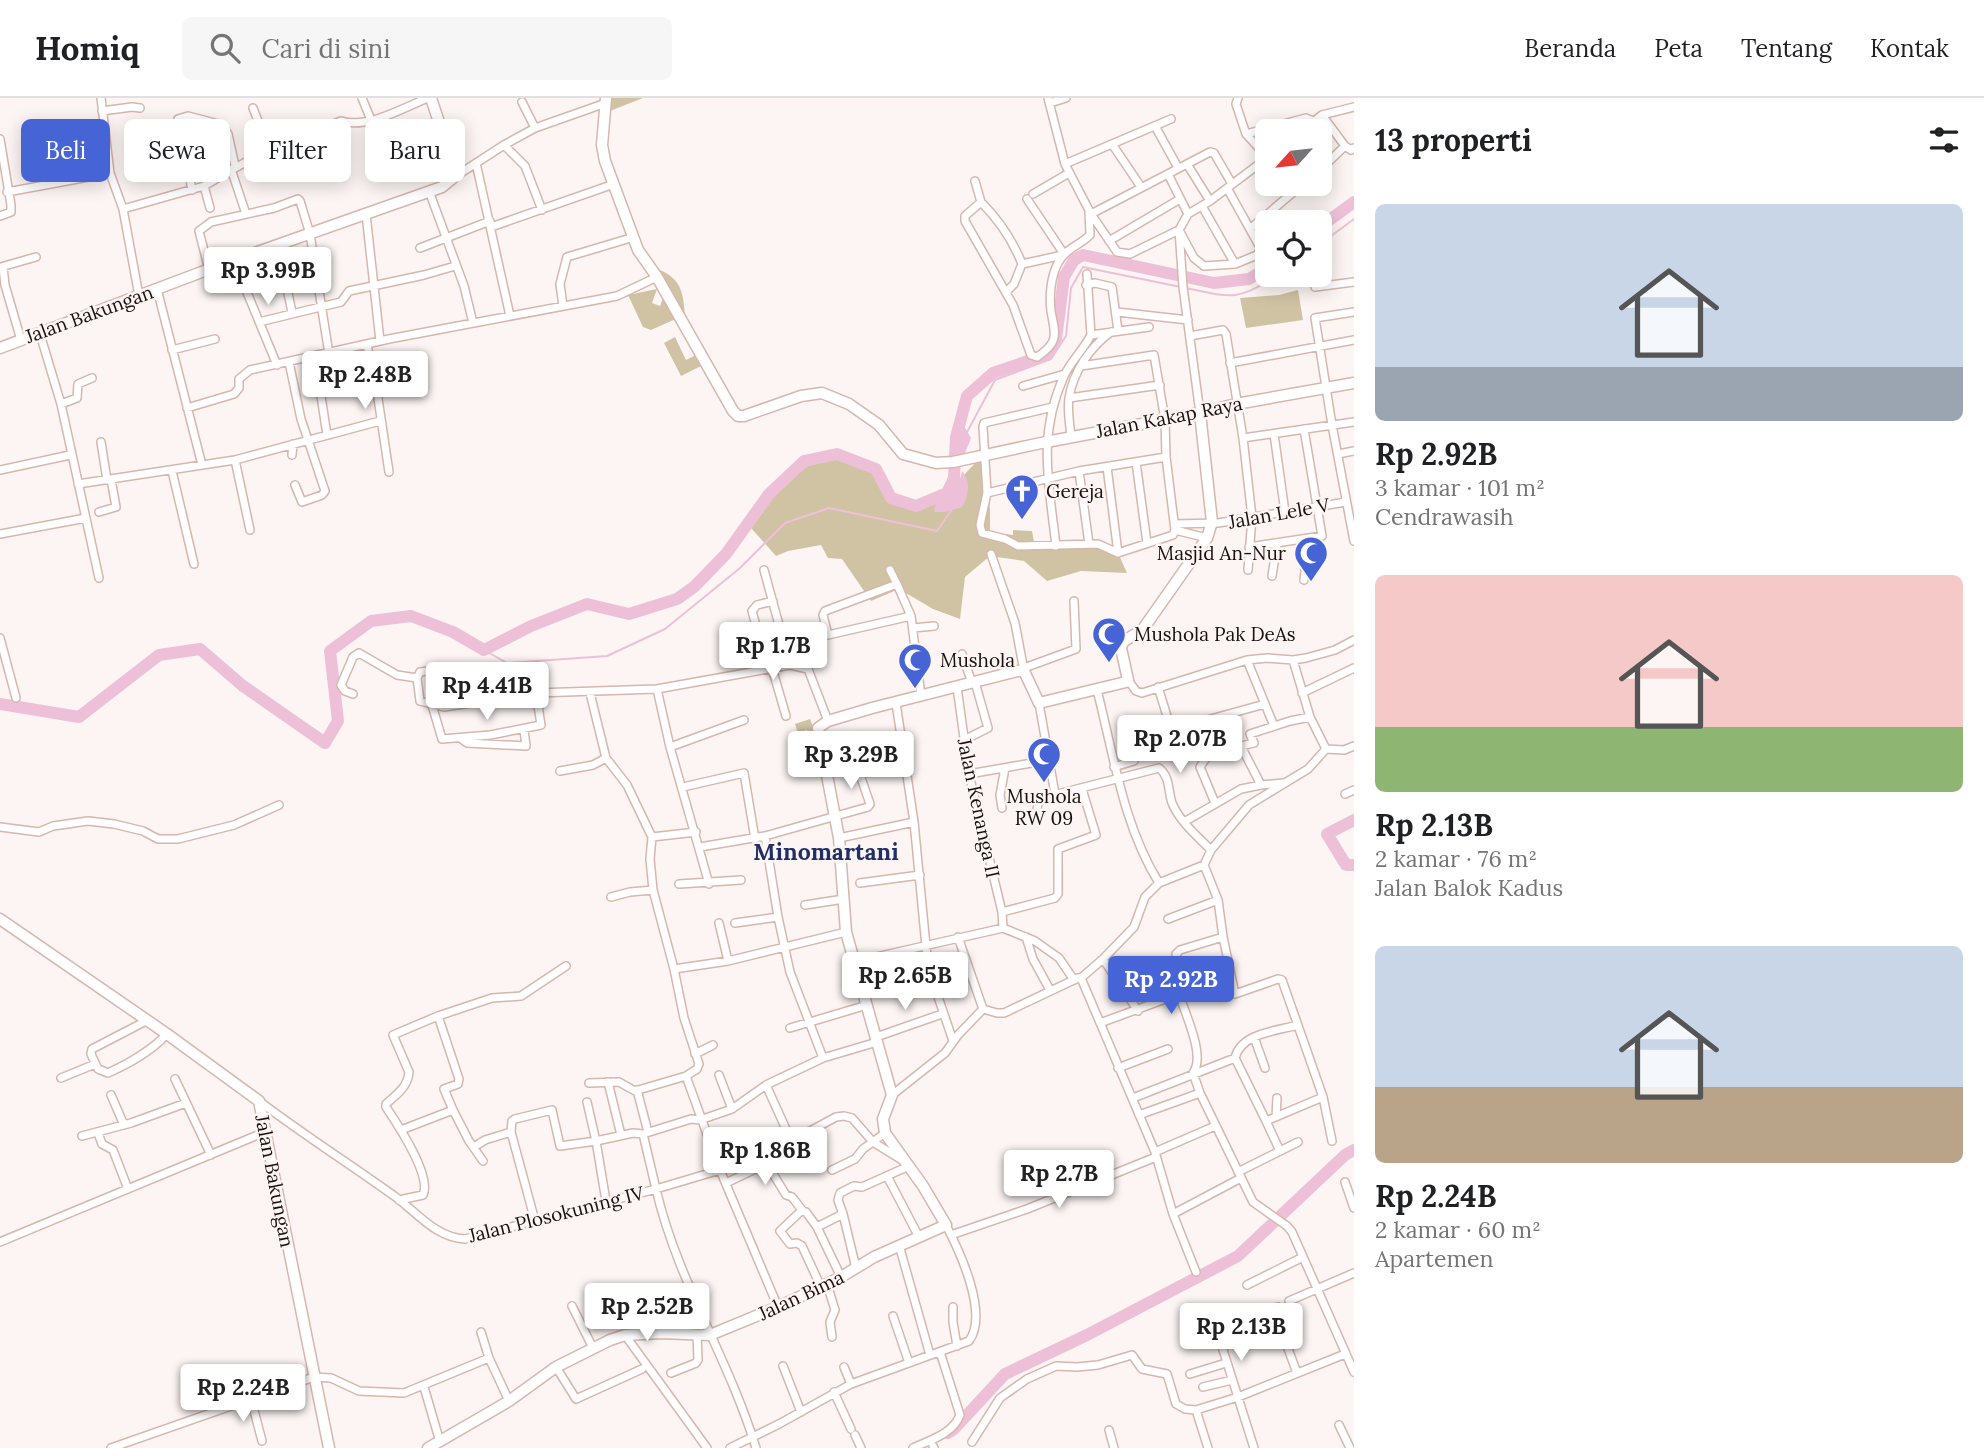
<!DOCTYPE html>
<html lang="id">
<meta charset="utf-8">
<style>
body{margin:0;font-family:Lora,serif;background:#f6f6f6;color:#202124;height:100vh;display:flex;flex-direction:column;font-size:26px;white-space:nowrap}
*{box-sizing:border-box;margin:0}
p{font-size:23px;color:#757577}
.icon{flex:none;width:38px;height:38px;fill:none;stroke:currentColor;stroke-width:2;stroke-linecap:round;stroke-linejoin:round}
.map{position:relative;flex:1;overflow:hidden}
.sheet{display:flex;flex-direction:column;background:#fff;width:630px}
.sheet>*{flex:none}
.banner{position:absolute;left:21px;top:21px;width:665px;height:63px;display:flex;gap:14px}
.needle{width:46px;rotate:243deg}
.controls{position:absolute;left:1255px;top:21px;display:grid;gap:14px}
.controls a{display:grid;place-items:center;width:77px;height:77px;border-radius:10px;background:#fff;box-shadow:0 4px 18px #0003;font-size:35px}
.price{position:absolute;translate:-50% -60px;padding:0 16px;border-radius:7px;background:#fff;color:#222;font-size:23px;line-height:46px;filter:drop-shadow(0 2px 4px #0008)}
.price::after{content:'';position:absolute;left:50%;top:42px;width:21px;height:16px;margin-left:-10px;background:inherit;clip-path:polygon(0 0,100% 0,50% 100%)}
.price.on{background:#4764d7;color:#fff}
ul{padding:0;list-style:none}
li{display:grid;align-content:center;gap:14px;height:371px;padding:0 21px}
li span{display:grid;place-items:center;height:217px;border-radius:10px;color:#555}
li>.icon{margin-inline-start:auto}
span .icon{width:126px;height:126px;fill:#fffc;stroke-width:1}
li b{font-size:30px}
h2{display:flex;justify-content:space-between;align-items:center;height:84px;padding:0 21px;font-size:30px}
.pill{padding:0 24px;border-radius:10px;background:#fff;box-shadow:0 4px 18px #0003;font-size:24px;line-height:63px}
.pill.on{background:#4764d7;color:#fff}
header{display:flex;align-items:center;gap:42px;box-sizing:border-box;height:98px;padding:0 35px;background:#fff;border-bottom:2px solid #e0e0e0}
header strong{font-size:33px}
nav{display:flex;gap:38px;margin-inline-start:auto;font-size:24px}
.search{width:490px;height:63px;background:#f6f6f6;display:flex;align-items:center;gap:18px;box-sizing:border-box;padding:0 24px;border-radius:10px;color:#757577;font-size:26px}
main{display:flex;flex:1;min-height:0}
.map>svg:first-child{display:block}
.green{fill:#d0c3a4}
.water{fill:#eec0d8}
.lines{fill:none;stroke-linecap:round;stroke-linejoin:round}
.stream{stroke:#eec0d8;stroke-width:2}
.river{stroke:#eec0d8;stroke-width:12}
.street-casing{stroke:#d7b6ad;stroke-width:10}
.secondary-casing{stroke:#d7b6ad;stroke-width:13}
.street{stroke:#fff;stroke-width:7}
.secondary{stroke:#fff;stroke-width:10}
.labels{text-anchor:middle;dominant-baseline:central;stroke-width:5;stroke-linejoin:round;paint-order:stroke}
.street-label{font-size:19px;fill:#1b100d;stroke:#fcf5f3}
.poi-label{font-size:19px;fill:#1b100d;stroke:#fcf5f3;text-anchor:start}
.quarter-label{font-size:23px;font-weight:bold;fill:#202f67;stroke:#fcf5f3}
</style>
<header>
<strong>Homiq</strong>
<div class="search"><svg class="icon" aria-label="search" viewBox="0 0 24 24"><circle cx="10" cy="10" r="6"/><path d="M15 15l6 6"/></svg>Cari di sini</div>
<nav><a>Beranda</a><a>Peta</a><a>Tentang</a><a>Kontak</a></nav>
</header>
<main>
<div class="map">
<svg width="1354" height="1350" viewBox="0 0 1354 1350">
<rect width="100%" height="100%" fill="#fcf5f3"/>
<path class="green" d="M611 0H643L610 13Z
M657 171C683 180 684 198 685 223L662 186Z
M657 191 652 205 660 208 665 195 678 220 651 232 643 229 628 197Z
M1298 192 1303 222 1246 230 1240 200 1279 197Z
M675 239 686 262 696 257 701 268 681 278 664 245Z
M984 356 990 412V434L1013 437V432L1032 433 1034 444 1098 445 1118 455 1127 475 1081 473 1047 483 1024 463 990 458 965 479 960 521 933 511 899 491 871 503 842 461 828 460 821 447 788 453 776 458 751 430C772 399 797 361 838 359 849 359 864 368 875 372L890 402 919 411 950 399 960 381Z
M810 621 818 643 812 645 807 632 798 635 795 626Z"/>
<path class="water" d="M959 325 964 328 971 340 963 360 956 339Z
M962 373C971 383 969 398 962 409L945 414H934L936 405C951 399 959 389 962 373Z"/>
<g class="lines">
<path class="stream" d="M1320 146 1354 121
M1186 190C1230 199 1238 204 1277 177
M966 336 995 282 1051 261 1066 238 1071 190 1083 169 1181 189
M484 552 507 565 607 558 665 531 740 470 785 425 829 410 937 433 952 411"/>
<path class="river" d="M1320 129 1354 104
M0 606 79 619 159 557 200 551 243 588 325 645 338 623 330 553 371 523 411 518 453 534 484 552 531 528 587 506 629 516 677 501 694 489 726 456 769 396 804 363 837 356 876 371 891 400 916 408 947 395 954 380 956 339 967 298 993 275 1046 257 1056 241 1064 179 1074 162 1083 157 1214 185 1249 181 1267 170
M1354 722 1327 736 1346 767H1354
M948 1335 954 1331 1005 1276 1087 1237 1238 1158 1345 1057 1354 1052"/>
<g class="street-casing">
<path id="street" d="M101 0 110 75
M362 0 371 22
M1048 0 1065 66 1091 116 1117 154 1130 156 1179 132 1194 160 1204 168 1235 166 1202 108
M1238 0 1236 6 1246 36 1267 59
M522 4 535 30
M1050 5 1066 0
M253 10 269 51
M102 13 132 9 140 10
M1322 17 1345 48
M1155 28 1176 66
M1302 33 1322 17 1354 9
M59 34 70 81
M1246 36 1306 20 1315 24
M0 41 11 107V114L0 118
M504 47 525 68 542 112
M476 65 510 218
M1065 66 1112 46
M1187 66 1210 103
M231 71 246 116
M1320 72 1345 48 1351 52 1354 50
M1168 76 1188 116
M453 80 504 47 535 30 606 5
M975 83 981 104
M1139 86 1112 46 1171 21
M204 88 210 110
M1227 90 1261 151 1257 157 1235 166
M192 92 178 21 188 18 222 27 228 36 235 68
M429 93 464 188 473 225
M7 94 110 75 123 111 139 198
M1033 96 1069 75
M1027 101 1064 156
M123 111 204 88 263 54 341 23C369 31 402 10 428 0
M366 116 380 243
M1091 116 1210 54 1214 55 1232 86
M491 129 614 86
M1251 130 1303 86
M1109 143 1180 101
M420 150 490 123
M234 163 277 267
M1022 166 1063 157
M1 169 36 159
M3 169 5 187 21 242
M209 172 199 133 211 124 274 110 298 101 300 103 310 136 329 256
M1087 176 1091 237
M280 183 286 186 292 214
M1086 187 1095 185 1112 189 1118 233
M1315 189 1354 184
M157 191 202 367
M1006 194 1014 186 1022 166C1013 143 998 121 981 104L965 118V123L1013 207 1031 257 1037 259C1060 244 1055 236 1051 213 1049 198 1051 178 1058 165 1066 150 1079 148 1090 137L1089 112
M563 208 560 186 567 159 634 139
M1117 214 1188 222
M259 224 341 204 349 193 424 177 455 168
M40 236 61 306 99 480
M1091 237 1149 229
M1190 238 1223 232 1226 236 1243 340 1252 419 1248 472
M367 247 376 287 389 374
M172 252 215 241
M315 259 327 337
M289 264 301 321 325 393 322 397 302 404 295 387
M1230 265 1354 242
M1023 288 1065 276
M1069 300 1160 287
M61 306 77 300 78 286 92 280
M1053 309 984 325 983 329 987 395 980 427 982 435 1005 441 1018 448 1098 446 1118 455 1173 437 1175 432 1166 359 1165 322 1154 257 1081 268
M187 310 234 296 239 290V281L250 272 389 241 617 198 657 179
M1200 315 1183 189 1179 132 1188 116 1210 103 1267 60
M1274 336 1285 414
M1071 339C1070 327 1067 312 1069 300 1073 274 1090 249 1111 234
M1243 340 1354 324
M101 344 107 382
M1338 356 1354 353
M292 357 293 346
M235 362 250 432
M1136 364 1147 445
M1107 369 1118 455
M0 372 70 357
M172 373 194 466
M1079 373 1089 446
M78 386 235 362 380 323
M987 395 1079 373 1166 359
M99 414 116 409 111 381
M1174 426 1218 425 1346 404
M1175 432 1207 440
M0 436 86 420
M1354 443 1332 327 1315 220 1354 214
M1056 448C1049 385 1037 338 1064 278 1071 263 1084 251 1091 237
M1249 449 1322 438 1304 331
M991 456 1015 525 1024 573
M764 472 790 567
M890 472 897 486
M1272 478 1277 446
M1304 482 1309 441
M913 530 934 528
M828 537 911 518
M0 540 16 600
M784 543 828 537 823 517 825 513 897 486 911 518 921 598
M962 556 972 585
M1247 562 1274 628
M1293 562 1310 619 1326 651
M772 570 786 618
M1024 570 1076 551 1074 503
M768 571 752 513 757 507 773 503
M417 580 420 574 452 570 465 575
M1128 582 1136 593 1142 595 1247 562 1267 560 1293 562 1306 560 1335 552 1354 542
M957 589 969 676 1002 814 1003 830
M1158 589 1171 631
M657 591 670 649 709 786
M1097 592C1114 658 1123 727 1159 785
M590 595 606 660 627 687 652 739 650 761 653 792 674 871 684 920 699 966 697 971 686 978 720 1072 778 1209
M1302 595 1354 570
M353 596 345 593 341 587 353 559 359 555 397 577 417 580 420 603 444 609 536 595 657 591 790 567 808 571 828 623
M896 605 914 724 928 869 953 943
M1039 605 1055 696
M432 607 442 641 490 637 541 627 536 595
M1156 636 1265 606
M460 640 467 645 526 648 524 632
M964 642 988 630 975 584
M1241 648 1261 687 1283 685
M670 649 744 622
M1114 669 1134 663
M560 673 593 667 606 660
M969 676 1049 662
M683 689 744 675 755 741
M1345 696 1354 692
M1215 705 1200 669 1206 660 1235 646 1241 648 1254 645 1250 636 1290 623 1310 619
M1002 710 1000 697 1005 670
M1037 711 1038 705 1042 700 1159 670C1170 678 1168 693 1172 705 1180 724 1197 738 1211 752
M1184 724 1241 691 1261 687
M0 729 39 734 53 728 88 723 114 726 143 733 158 741H178L234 727 279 707
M765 738 778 819 790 874 823 960
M652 739 696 734
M839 740 914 724
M700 749 765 738 868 709 870 706 855 662 902 650
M1204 767 1218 802 1223 839 1180 852 1176 856 1184 889 1179 896C1185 916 1206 958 1193 975L1200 995 1253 1104 1287 1128 1292 1134 1354 1274
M860 785 920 777
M679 786 741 782
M611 799 630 794 653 792
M805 807 844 801
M1002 814 1055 800 1058 796V751L1096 737 1082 691
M1168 821 1218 802
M719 825 728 863
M735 825 778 819
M958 839 983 911
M1026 839 1033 861 1050 892
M1223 839 1235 896 1278 881 1282 882 1323 999 1332 1043
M1103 861 1138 913
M854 864 1003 830 1035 843 1059 860 1074 882
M674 871 728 863 846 834
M438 918 492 900 521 898 566 868
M146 923 92 951 91 956 98 971 108 975C130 965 150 954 167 936
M1100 925 1179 896
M790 930 867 907
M876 939 942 916
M1254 939 1265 970
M695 956 713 947
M1235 960C1241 935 1276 933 1298 927
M1118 970 1168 951
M719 977 732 1011
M61 980 95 966
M175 981 211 1057
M608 984 621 1037
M589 985 619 984 635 993 686 978
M766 987 790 1040 799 1039
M637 992 648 1034
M111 997 124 1027
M892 997 945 955 958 937 983 911 997 915H1004L1078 880
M1133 1000 1235 960 1266 1023 1323 999
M259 1003C304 1037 351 1067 397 1100 418 1116 437 1140 465 1141L656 1091C677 1182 729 1261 756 1350
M453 1012 469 1043 483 1063
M1139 1017 1200 995
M1276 1019 1277 1000
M98 1035 102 1046 113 1052 128 1091
M82 1038 131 1025 186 1005
M474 1049 485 1042 511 1034
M1280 1053 1298 1044
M1155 1054 1215 1028
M767 1066 786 1097 792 1099 802 1112
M720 1072 656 1091 643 1036 691 1021 700 1022 732 1011 766 987 823 960 877 944
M832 1072 855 1061 863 1051 885 1035
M1238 1074 1280 1053 1266 1023
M887 1078 919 1139
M1241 1080 1173 1116 1155 1054 1081 880 1103 861 1134 829 1145 799 1159 785 1204 767 1211 752 1249 707 1308 671 1326 651 1344 652 1354 648
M1345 1084 1354 1110
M726 1085 797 1051 800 1048 799 1039 836 1019 844 1018 852 1020 873 1044 902 1062
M399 1102 423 1097C432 1078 398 1027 386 1009V1006C396 997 408 989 409 974L393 937 438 918 459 981 458 986 444 991 453 1012 401 1032
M606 1103 596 1043 633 1035 643 1036
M843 1116 856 1170
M1173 1116 1196 1174
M535 1123 511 1034 512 1023 515 1021 552 1012 560 1048 596 1043 587 1004
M817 1129 843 1116 838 1102 840 1095 854 1088 862 1089 909 1068
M951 1137 1027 1111 1156 1059
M0 1144 265 1034
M899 1147 930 1257
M827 1186 835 1212 830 1224 832 1239
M1247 1187 1303 1159
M821 1189 802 1148 797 1145 790 1146 780 1133 801 1113 806 1114 817 1129 841 1179
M1289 1203 1354 1175
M572 1208 593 1250
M953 1209V1224L957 1248
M1278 1209 1280 1229 1297 1275
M893 1218 909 1265
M481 1234 489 1260 509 1303
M625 1237 707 1350
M1219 1239 1254 1350
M783 1268 801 1314
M556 1269 576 1301 642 1271
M844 1269 851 1286
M671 1275 696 1265 698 1262 697 1236
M1190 1276 1226 1265
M424 1289 440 1344
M1203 1289 1232 1282
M834 1294 851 1331
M251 1301 262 1343
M1196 1312 1208 1350
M1339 1327 1350 1350
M1109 1332 1114 1350
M855 1337 861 1350
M972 1344 1000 1300 1027 1281 1056 1268 1077 1269 1098 1267 1132 1257 1142 1271 1167 1276 1176 1306 1185 1311 1196 1312 1238 1299 1345 1256
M933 1348 934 1350
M111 1350 314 1279 331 1280 359 1293 404 1295 489 1260
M730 1350 779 1326 851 1286 969 1243C989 1216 960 1154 946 1127
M913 1350C930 1342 953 1336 960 1317L940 1254"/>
</g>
<g class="secondary-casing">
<path id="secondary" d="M606 0 602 47 605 63 638 152 657 179 733 313 738 318H744L801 298 822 295 849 306 879 327 903 356 936 365 953 364 1046 344 1200 315 1236 306 1354 285
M0 250 215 169 442 89 453 80 454 70 431 0
M0 821 167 936 259 1003 329 1350
M428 1350 509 1303 556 1269 610 1242 625 1237 661 1235 710 1237 778 1209 841 1179 874 1159 946 1127 923 1088 885 1035 883 1021 892 997 846 834 839 740 818 630 828 623 872 610 1017 573H1024L1039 605 1126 584 1128 582 1121 550 1123 544 1143 531 1207 440 1212 424 1200 315"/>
</g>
<use href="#street" class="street"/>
<use href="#secondary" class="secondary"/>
</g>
<defs>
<g id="church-pin" transform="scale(1.75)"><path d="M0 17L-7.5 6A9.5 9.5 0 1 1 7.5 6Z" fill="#4764d7" stroke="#fcf5f3"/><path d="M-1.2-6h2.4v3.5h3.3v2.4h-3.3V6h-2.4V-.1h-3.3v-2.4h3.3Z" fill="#fff"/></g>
<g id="mosque-pin" transform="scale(1.75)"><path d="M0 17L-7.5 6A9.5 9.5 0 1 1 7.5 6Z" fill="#4764d7" stroke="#fcf5f3"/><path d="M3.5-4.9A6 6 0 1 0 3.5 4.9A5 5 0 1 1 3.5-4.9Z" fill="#fff"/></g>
</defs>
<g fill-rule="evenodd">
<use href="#church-pin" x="1022" y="393"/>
<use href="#mosque-pin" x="1311" y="455"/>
<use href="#mosque-pin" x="1109" y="536"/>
<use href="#mosque-pin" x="915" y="562"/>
<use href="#mosque-pin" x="1044" y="656"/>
</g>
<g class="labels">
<g class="street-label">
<text transform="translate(89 216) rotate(-20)">Jalan Bakungan</text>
<text transform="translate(1169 319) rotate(-11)">Jalan Kakap Raya</text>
<text transform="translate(1279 415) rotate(-10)">Jalan Lele V</text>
<text transform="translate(979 710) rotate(78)">Jalan Kenanga II</text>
<text transform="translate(275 1083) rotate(79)">Jalan Bakungan</text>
<text transform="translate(556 1116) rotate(-14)">Jalan Plosokuning IV</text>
<text transform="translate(801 1197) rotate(-25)">Jalan Bima</text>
</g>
<g class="poi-label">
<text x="1046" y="393">Gereja</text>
<text x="1286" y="455" text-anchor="end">Masjid An-Nur</text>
<text x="1134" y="536">Mushola Pak DeAs</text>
<text x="940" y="562">Mushola</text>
<text x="1044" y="698" text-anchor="middle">Mushola<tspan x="1044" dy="22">RW 09</tspan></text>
</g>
<g class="quarter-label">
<text x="826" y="753">Minomartani</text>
</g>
</g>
</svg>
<div class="controls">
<a><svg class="needle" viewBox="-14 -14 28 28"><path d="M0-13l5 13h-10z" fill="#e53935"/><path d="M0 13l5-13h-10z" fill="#757577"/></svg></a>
<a><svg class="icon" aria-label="locate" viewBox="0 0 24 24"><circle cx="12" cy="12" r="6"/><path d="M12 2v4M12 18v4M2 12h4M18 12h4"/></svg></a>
</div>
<b class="price" style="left:268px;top:209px">Rp 3.99B</b>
<b class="price" style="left:365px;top:313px">Rp 2.48B</b>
<b class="price" style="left:773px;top:584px">Rp 1.7B</b>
<b class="price" style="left:487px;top:624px">Rp 4.41B</b>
<b class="price" style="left:1180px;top:677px">Rp 2.07B</b>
<b class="price" style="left:851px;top:693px">Rp 3.29B</b>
<b class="price" style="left:905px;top:914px">Rp 2.65B</b>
<b class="price on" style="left:1171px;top:918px">Rp 2.92B</b>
<b class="price" style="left:765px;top:1089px">Rp 1.86B</b>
<b class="price" style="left:1059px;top:1112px">Rp 2.7B</b>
<b class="price" style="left:647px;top:1245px">Rp 2.52B</b>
<b class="price" style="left:1241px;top:1265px">Rp 2.13B</b>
<b class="price" style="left:243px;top:1326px">Rp 2.24B</b>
<div class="banner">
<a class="pill on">Beli</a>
<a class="pill">Sewa</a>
<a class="pill">Filter</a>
<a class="pill">Baru</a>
</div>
</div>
<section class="sheet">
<h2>13 properti<svg class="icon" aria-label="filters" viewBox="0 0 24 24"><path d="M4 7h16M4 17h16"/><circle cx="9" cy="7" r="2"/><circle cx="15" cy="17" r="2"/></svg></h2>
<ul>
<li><span style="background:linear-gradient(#c9d6e8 75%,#9aa5b1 0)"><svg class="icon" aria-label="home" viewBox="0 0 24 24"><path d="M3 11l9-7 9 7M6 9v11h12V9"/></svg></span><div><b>Rp 2.92B</b><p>3 kamar · 101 m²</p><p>Cendrawasih</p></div></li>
<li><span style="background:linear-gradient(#f6c9c9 70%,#8fb573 0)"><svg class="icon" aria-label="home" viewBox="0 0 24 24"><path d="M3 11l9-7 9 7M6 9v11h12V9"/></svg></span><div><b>Rp 2.13B</b><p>2 kamar · 76 m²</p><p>Jalan Balok Kadus</p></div></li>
<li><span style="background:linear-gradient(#c9d6e8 65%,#b9a48a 0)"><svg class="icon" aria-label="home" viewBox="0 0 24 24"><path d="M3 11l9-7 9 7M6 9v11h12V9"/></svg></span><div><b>Rp 2.24B</b><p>2 kamar · 60 m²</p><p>Apartemen</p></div></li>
</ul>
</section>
</main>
